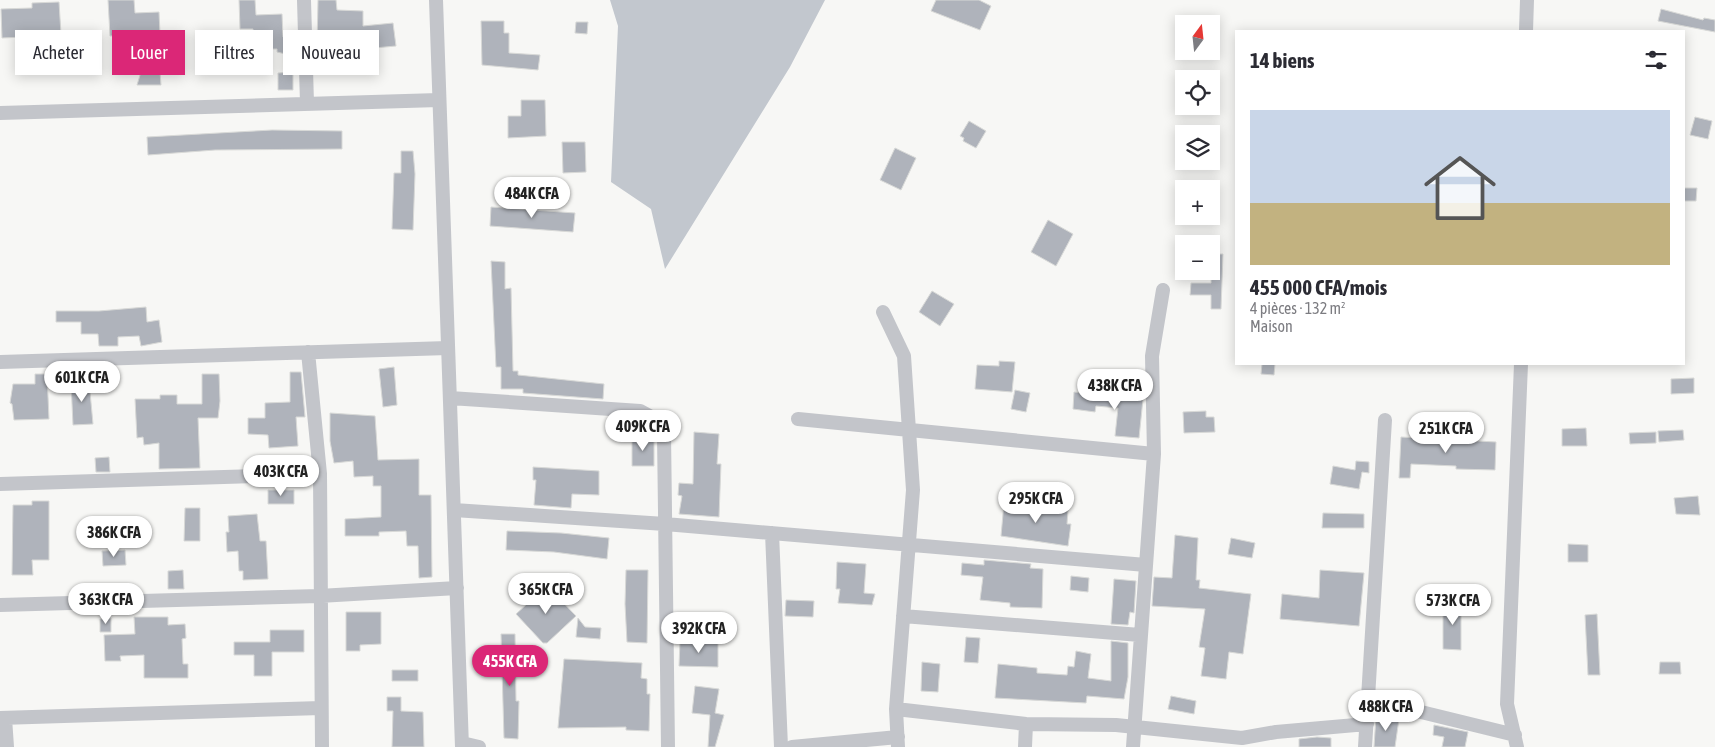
<!DOCTYPE html>
<html lang="fr">
<meta charset="utf-8">
<style>
body{margin:0;font-family:"Asap Condensed",sans-serif;background:#f7f7f7;color:#2b2b33;height:100vh;display:flex;flex-direction:column;font-size:19px;white-space:nowrap}
*{box-sizing:border-box;margin:0}
p{font-size:16px;color:#7c7c81}
.icon{flex:none;width:28px;height:28px;fill:none;stroke:currentColor;stroke-width:2;stroke-linecap:round;stroke-linejoin:round}
.map{position:relative;flex:1;overflow:hidden}
.details{position:absolute;left:1235px;top:30px;width:450px;height:335px;display:flex;flex-direction:column;background:#fff;border-radius:0px;box-shadow:0 2px 12px #0003}
.details>*{flex:none}
.hud{position:absolute;left:15px;top:30px;width:475px;height:45px;display:flex;gap:10px}
.needle{width:32px;rotate:15deg}
.buttons{position:absolute;left:1175px;top:15px;display:grid;gap:10px}
.buttons a{display:grid;place-items:center;width:45px;height:45px;border-radius:0px;background:#fff;box-shadow:0 2px 12px #0003;font-size:25px}
.price{position:absolute;translate:-50% -42px;padding:0 11px;border-radius:18px;background:#fff;color:#222;font-size:16px;line-height:32px;filter:drop-shadow(0 1px 2px #0008)}
.price::after{content:'';position:absolute;left:50%;top:30px;width:15px;height:11px;margin-left:-8px;background:inherit;clip-path:polygon(0 0,100% 0,50% 100%)}
.price.selected{background:#db2777;color:#fff}
ul{padding:0;list-style:none}
li{display:grid;align-content:center;gap:10px;height:265px;padding:0 15px}
li+li{border-top:1px solid #e1e1e2}
li span{display:grid;place-items:center;height:155px;border-radius:0px;color:#555}
li>.icon{margin-inline-start:auto}
span .icon{width:90px;height:90px;fill:#fffc;stroke-width:1}
li b{font-size:21px}
h2{display:flex;justify-content:space-between;align-items:center;height:60px;padding:0 15px;font-size:21px}
.pill{padding:0 18px;border-radius:0px;background:#fff;box-shadow:0 2px 12px #0003;font-size:18px;line-height:45px}
.pill.selected{background:#db2777;color:#fff}
.map>svg:first-child{display:block}
.water{fill:#c2c7ce}
.building{fill:#afb3bb;stroke:#d8d9d7}
.lines{fill:none;stroke-linecap:round;stroke-linejoin:round}
.minor{stroke:#c3c5ca;stroke-width:14}
</style>
<div class="map">
<svg width="1715" height="747" viewBox="0 0 1715 747">
<rect width="100%" height="100%" fill="#f7f7f5"/>
<path class="water" d="M610 0H825L790 67 665 269 651 209 611 182 618 26Z"/>
<path class="building" d="M108 0H134L135 13 159 12 160 34 110 36Z
M239 0H255L256 15 282 14 283 37 290 38V55L277 52V49H267L268 32 253 33V29H240Z
M318 0H336L337 10 363 11V26L393 23 396 46 363 49 317 46Z
M936 0H979L991 6 980 30 931 11Z
M59 2 61 34 70 33 73 67H48V53L36 52 37 45H24V37L2 38 1 9 32 8V3Z
M1661 9 1703 20 1704 18 1715 20V32L1658 21Z
M481 21H504V33H509V53L540 55 538 70 482 65Z
M576 22H588L587 34 575 33Z
M141 72H160L161 85H137Z
M293 72V90H278V73Z
M521 100H545L546 136 508 138V116H521Z
M1695 117 1712 121 1708 139 1690 135Z
M969 121 986 131 976 148 963 141 964 138 960 136Z
M272 130 342 131V149L215 150 148 155 147 137Z
M562 142H585L586 172 563 173Z
M895 148 916 158 901 190 880 180Z
M401 151H413L415 174 413 230 392 229 394 173H401Z
M1684 188H1697L1696 201H1684Z
M491 207 575 213 573 232 490 226Z
M1048 220 1073 234 1056 266 1031 252Z
M1211 254H1223L1221 309H1211V295H1190L1191 283H1211Z
M491 261 505 262V289L511 288 513 371H518V375L604 384 603 399 523 393V389H501V367H496Z
M932 291 954 304 940 326 919 312Z
M146 307 147 322 159 320 162 342 141 346 139 336 118 337V346H99L98 334H81V322H56V311H99Z
M999 361 1015 362 1012 392 975 389 977 365 999 366Z
M1262 364H1275L1274 375 1261 374Z
M394 367 397 405 383 407 379 369Z
M290 372H301L305 417H296L298 446 269 448 268 435 248 434V418H265V403L290 402Z
M35 374H47L49 419 14 420 12 404 10 403 13 384H35Z
M202 374H219L220 401 218 418H198L200 468 159 469V443L144 445 143 437 137 438 135 399H160V395H177V404H202Z
M1694 378V393L1671 394V379Z
M89 381 93 424 73 425 71 382Z
M1015 390 1030 393 1026 412 1011 409Z
M1074 392 1143 399 1139 438 1115 436 1118 408 1096 406 1095 412 1073 409Z
M1206 411V417H1214L1215 432 1184 433 1183 412Z
M330 413 375 416 378 460 419 459V495H431L432 577 419 578 418 546H407L406 531 379 532V536H345V519L381 517V486H373V476L354 477 353 461 334 463 330 441Z
M1586 428 1587 446H1562V429Z
M1683 430 1684 440 1659 442 1658 431Z
M694 432 719 434 717 464H721L719 517 679 514 682 496 678 495 679 483 693 484Z
M1656 432V443L1630 444 1629 433Z
M1401 437 1496 442 1495 470 1456 469V466L1411 464 1410 478H1399Z
M632 438H654V466H632Z
M109 457 110 472H96L95 458Z
M1356 461 1369 462V473L1362 472 1359 489 1330 484 1333 466 1355 470Z
M533 467 599 471V495L572 494 571 508 534 505 536 480H533Z
M268 490H294V504H268Z
M1698 496 1700 515 1676 514 1674 498Z
M32 501H49V560H32L33 575H12L13 505H32Z
M1004 503 1068 510 1067 524H1071L1068 546 1001 536Z
M185 508H200V541H184Z
M1323 513 1364 514V528H1322Z
M257 514 260 541H266L268 579 243 580V571H239L238 551 227 552 226 532H229L228 516Z
M507 531 561 533 609 538 607 559 554 552 506 550Z
M1175 535 1198 538 1196 580H1200L1199 588 1251 594 1243 654 1229 652 1226 679 1201 676 1205 648 1199 647 1205 609 1152 606 1154 577 1172 578Z
M1231 538 1255 543 1252 558 1228 554Z
M1568 544 1588 545V562H1568Z
M125 550 126 565 103 566 102 551Z
M984 560 1031 564 1030 568 1043 569 1042 608 1010 607V603L980 600 983 577 961 575 962 563 984 565Z
M837 562 866 564 864 593 875 594 872 605 838 603 840 589H836Z
M183 570 184 589H168V571Z
M626 570H648L647 643 627 642 625 604Z
M1320 570 1364 573 1359 626 1280 619 1282 594 1319 598Z
M1071 576 1089 578 1088 592 1070 590Z
M1114 579 1136 581 1134 613 1130 612 1128 625 1111 624Z
M547 586 576 616 547 643H543L516 614Z
M786 600 814 601 813 617 785 616Z
M1449 600H1461V650L1443 649V612H1449Z
M346 612H381V644L360 645V651H346Z
M1597 614 1600 675H1588L1585 615Z
M134 617H168V625L185 624 186 638 182 639 183 664H188V678H144V655L120 656 121 661H105L104 635 135 634Z
M111 618V632H100V619Z
M578 618 585 627 601 628 600 639 576 637Z
M270 630H304V652H272V676H254V655H234V642H270Z
M501 634H515L516 701H519L518 739 504 738Z
M966 637 980 638 978 663 964 662Z
M680 641 718 643V667L679 666Z
M1111 641 1128 643V677L1124 699 1087 696 1086 703 995 698 998 664 1037 668V673L1067 675 1068 666 1074 667 1076 651 1091 654 1088 678 1111 681Z
M564 659 642 663 641 678 647 679V694H650L649 731 626 730V727L558 728Z
M922 662 940 664 938 692 921 691Z
M1660 662H1680L1681 674H1659Z
M392 670H418V681H392Z
M695 686 719 689 715 713 724 715 715 747H708L710 715 692 713Z
M1171 696 1196 701 1194 714 1168 709Z
M387 697H401V711L423 712 424 747H392L393 711H387Z
M1376 716 1399 719 1395 747H1374Z
M1434 725 1468 732 1465 747H1442L1444 737 1433 735Z
M1317 737 1331 738V747H1299V739Z"/>
<g class="lines">
<path class="minor" d="M304 0 307 103
M436 0 462 747
M1526 31 1527 0
M0 113 439 100
M883 312 904 356 913 490 896 709 898 747
M308 352 320 474 322 747
M0 362 448 348
M450 398 640 411 660 422 664 433 668 747
M798 419 1154 454
M0 484 320 474
M454 510 665 524 1146 565
M772 533 781 747
M0 605 319 596 457 588
M903 616 1140 635
M1368 699 1515 735
M896 709 1026 724 1116 725 1242 738 1276 732 1367 724
M0 718 321 708
M5 718 7 747
M462 743 479 747
M792 747 898 737
M1025 747 1026 724
M1133 747 1154 454 1152 356 1163 290
M1365 747 1385 420
M1517 747 1507 704 1521 364"/>
</g>
</svg>
<div class="buttons">
<a><svg class="needle" viewBox="-14 -14 28 28"><path d="M0-13l5 13h-10z" fill="#e53935"/><path d="M0 13l5-13h-10z" fill="#7c7c81"/></svg></a>
<a><svg class="icon" aria-label="locate" viewBox="0 0 24 24"><circle cx="12" cy="12" r="6"/><path d="M12 2v4M12 18v4M2 12h4M18 12h4"/></svg></a>
<a><svg class="icon" aria-label="layers" viewBox="0 0 24 24"><path d="M12 4l9 5-9 5-9-5zM3 14l9 5 9-5"/></svg></a>
<a>+</a>
<a>−</a>
</div>
<b class="price" style="left:532px;top:219px">484K CFA</b>
<b class="price" style="left:82px;top:403px">601K CFA</b>
<b class="price" style="left:1115px;top:411px">438K CFA</b>
<b class="price" style="left:643px;top:452px">409K CFA</b>
<b class="price" style="left:1446px;top:454px">251K CFA</b>
<b class="price" style="left:281px;top:497px">403K CFA</b>
<b class="price" style="left:1036px;top:524px">295K CFA</b>
<b class="price" style="left:114px;top:558px">386K CFA</b>
<b class="price" style="left:546px;top:615px">365K CFA</b>
<b class="price" style="left:106px;top:625px">363K CFA</b>
<b class="price" style="left:1453px;top:626px">573K CFA</b>
<b class="price" style="left:699px;top:654px">392K CFA</b>
<b class="price selected" style="left:510px;top:687px">455K CFA</b>
<b class="price" style="left:1386px;top:732px">488K CFA</b>
<div class="hud">
<a class="pill">Acheter</a>
<a class="pill selected">Louer</a>
<a class="pill">Filtres</a>
<a class="pill">Nouveau</a>
</div>
<section class="details">
<h2>14 biens<svg class="icon" aria-label="filters" viewBox="0 0 24 24"><path d="M4 7h16M4 17h16"/><circle cx="9" cy="7" r="2"/><circle cx="15" cy="17" r="2"/></svg></h2>
<ul>
<li><span style="background:linear-gradient(#c9d6e8 60%,#c2b280 0)"><svg class="icon" aria-label="home" viewBox="0 0 24 24"><path d="M3 11l9-7 9 7M6 9v11h12V9"/></svg></span><div><b>455 000 CFA/mois</b><p>4 pièces · 132 m²</p><p>Maison</p></div></li>
</ul>
</section>
</div>
